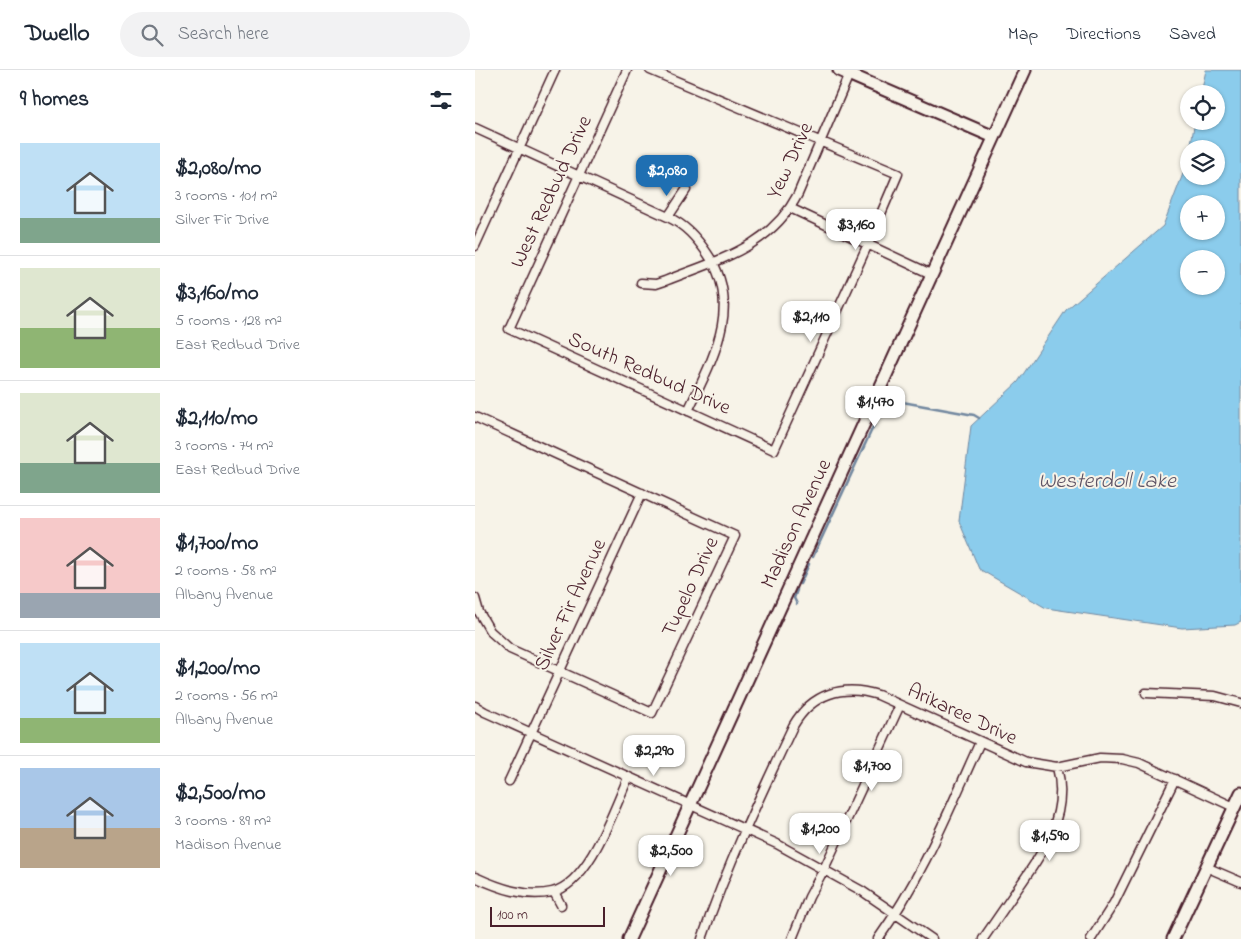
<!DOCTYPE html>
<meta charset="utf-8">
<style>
body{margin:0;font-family:"Indie Flower",sans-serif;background:#f2f2f3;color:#1f2937;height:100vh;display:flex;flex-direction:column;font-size:19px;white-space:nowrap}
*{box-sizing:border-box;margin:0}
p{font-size:16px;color:#747a83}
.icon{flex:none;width:28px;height:28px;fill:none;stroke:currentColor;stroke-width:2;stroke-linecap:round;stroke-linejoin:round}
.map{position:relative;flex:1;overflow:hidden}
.details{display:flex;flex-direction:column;background:#fff;width:475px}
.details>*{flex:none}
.controls{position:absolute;left:705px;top:15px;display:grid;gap:10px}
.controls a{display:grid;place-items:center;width:45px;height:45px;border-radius:50%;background:#fff;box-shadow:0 1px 4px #0004;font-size:25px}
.scale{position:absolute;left:15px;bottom:12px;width:115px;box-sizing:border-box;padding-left:5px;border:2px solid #4a1f2b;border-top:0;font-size:14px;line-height:18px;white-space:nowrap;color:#4a1f2b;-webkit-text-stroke:4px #f7f3e8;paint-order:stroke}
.price{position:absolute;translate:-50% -42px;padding:0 11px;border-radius:10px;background:#fff;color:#222;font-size:16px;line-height:32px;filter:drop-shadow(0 1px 2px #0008)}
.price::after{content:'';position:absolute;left:50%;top:30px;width:15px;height:11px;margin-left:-8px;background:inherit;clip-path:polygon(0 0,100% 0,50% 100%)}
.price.on{background:#1f6fb2;color:#fff}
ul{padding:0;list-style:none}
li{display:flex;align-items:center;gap:15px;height:125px;padding:0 20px}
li+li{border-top:1px solid #e0e1e3}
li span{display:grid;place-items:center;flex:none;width:140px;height:100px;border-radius:0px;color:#555}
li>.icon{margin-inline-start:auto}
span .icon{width:60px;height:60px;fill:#fffc;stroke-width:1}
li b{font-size:21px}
h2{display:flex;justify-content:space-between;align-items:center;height:60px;padding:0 20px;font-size:21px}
header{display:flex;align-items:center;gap:30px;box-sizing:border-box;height:70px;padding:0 25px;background:#fff;border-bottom:1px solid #e0e1e3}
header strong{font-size:24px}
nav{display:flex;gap:28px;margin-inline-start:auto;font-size:18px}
.search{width:350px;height:45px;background:#f2f2f3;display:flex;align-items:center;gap:12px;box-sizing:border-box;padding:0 18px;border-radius:28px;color:#747a83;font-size:19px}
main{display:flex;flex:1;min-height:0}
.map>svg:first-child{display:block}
.water{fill:#8bccec;stroke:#71879f;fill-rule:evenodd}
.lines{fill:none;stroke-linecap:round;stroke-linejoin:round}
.stream{stroke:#71879f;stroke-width:2.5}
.street-casing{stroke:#4a1f2b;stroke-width:11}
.secondary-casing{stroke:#4a1f2b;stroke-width:15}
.street{stroke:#f7f3e8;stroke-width:8}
.secondary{stroke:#f7f3e8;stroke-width:11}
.labels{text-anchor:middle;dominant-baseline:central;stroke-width:4;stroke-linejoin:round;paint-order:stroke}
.street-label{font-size:21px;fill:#4a1f2b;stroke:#f7f3e8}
.water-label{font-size:22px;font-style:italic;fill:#5e5365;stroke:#f7f3e8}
</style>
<header>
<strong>Dwello</strong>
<div class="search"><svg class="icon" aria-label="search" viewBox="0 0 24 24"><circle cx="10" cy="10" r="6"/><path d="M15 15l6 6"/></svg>Search here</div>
<nav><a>Map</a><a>Directions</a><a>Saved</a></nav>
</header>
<main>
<section class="details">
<h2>9 homes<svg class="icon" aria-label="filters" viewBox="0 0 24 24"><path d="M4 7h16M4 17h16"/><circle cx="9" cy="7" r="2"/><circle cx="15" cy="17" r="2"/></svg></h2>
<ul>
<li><span style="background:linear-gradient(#bfe0f5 75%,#7fa58c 0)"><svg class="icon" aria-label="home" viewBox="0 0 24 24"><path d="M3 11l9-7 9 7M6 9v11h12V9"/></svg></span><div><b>$2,080/mo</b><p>3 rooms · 101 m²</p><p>Silver Fir Drive</p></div></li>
<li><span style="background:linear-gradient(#dfe7d0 60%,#8fb573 0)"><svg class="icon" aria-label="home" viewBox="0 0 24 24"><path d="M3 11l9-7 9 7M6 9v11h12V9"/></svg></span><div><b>$3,160/mo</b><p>5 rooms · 128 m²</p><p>East Redbud Drive</p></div></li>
<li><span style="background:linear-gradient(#dfe7d0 70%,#7fa58c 0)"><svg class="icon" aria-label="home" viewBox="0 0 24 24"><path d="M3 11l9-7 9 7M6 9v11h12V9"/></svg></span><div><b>$2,110/mo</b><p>3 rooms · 74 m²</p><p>East Redbud Drive</p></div></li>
<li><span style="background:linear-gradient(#f6c9c9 75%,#9aa5b1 0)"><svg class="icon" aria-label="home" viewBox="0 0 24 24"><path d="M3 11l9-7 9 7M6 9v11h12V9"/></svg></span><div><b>$1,700/mo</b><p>2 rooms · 58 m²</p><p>Albany Avenue</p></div></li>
<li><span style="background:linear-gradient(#bfe0f5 75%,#8fb573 0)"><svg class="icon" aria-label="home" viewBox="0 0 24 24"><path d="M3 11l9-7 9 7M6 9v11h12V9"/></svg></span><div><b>$1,200/mo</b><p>2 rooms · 56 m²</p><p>Albany Avenue</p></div></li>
<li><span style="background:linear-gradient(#a9c7e8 60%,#b9a48a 0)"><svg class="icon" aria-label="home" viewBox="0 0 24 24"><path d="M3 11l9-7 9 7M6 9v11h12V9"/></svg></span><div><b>$2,500/mo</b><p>3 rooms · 89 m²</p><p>Madison Avenue</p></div></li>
</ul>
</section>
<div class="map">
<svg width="766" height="869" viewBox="0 0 766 869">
<rect width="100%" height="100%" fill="#f7f3e8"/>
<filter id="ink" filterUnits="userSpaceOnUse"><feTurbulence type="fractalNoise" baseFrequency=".02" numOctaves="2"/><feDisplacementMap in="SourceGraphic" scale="10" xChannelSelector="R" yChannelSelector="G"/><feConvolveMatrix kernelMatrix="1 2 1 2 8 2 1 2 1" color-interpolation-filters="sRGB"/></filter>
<g filter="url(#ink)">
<path class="water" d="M731 0H766V552L760 555 707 558 571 538 504 499 484 451 496 356 543 312 591 240 688 156 711 96 714 85V106H741V79H715L720 51H741V24H726ZM714 134H741V161H714ZM714 189H741V216H714Z"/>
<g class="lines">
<path class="stream" d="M338 487 411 329 499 345 504 348
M325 514 334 494
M322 534 319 528 322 520"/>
<g class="street-casing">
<path id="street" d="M152 0 34 259 299 380 393 174 423 104 175 0
M0 58 193 147C210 155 221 167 232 183 269 236 237 290 213 341
M315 138 456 204
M193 147 211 120
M0 176 80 0
M166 213 181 214 190 211C242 190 295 178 323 124L375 2
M0 347 260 466 177 643 35 579 15 561 4 542 0 528
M671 623 740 626 766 633
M0 636 10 642 302 774 387 821 457 869
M34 711 167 423
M731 797 766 812
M0 807C24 818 51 828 77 822 114 814 139 739 153 708
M79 822 86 835
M227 869C252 796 285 726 318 656 337 623 368 614 403 625L551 692 582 697 625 688 647 689 664 693 759 737
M317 869 334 827 349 799 425 635
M403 869C447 808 474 740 505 672
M508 869C519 853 530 837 541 821 567 784 595 745 582 697
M616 869 639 833 700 709"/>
</g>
<g class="secondary-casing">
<path id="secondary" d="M364 0 519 67
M154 869 550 0
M698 869 766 723"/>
</g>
<use href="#street" class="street"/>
<use href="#secondary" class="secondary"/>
</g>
</g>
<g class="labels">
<g class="street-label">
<text transform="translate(316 91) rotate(-65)">Yew Drive</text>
<text transform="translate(77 122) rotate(-65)">West Redbud Drive</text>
<text transform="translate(174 304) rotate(24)">South Redbud Drive</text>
<text transform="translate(322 454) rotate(-65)">Madison Avenue</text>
<text transform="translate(216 517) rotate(-65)">Tupelo Drive</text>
<text transform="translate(96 535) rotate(-65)">Silver Fir Avenue</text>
<text transform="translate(487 645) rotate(25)">Arikaree Drive</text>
</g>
<g class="water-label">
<text x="632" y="412">Westerdoll Lake</text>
</g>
</g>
</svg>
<div class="controls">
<a><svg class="icon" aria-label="locate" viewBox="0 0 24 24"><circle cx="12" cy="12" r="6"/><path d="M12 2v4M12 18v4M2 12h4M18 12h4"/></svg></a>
<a><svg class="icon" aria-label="layers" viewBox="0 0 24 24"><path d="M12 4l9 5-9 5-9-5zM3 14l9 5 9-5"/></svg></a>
<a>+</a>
<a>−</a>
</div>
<div class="scale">100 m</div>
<b class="price on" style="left:192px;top:127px">$2,080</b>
<b class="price" style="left:381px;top:181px">$3,160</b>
<b class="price" style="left:336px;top:273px">$2,110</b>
<b class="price" style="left:400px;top:358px">$1,470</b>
<b class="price" style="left:179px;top:707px">$2,290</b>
<b class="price" style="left:397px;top:722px">$1,700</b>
<b class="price" style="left:345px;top:785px">$1,200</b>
<b class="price" style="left:575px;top:792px">$1,590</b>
<b class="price" style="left:196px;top:807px">$2,500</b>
</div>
</main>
